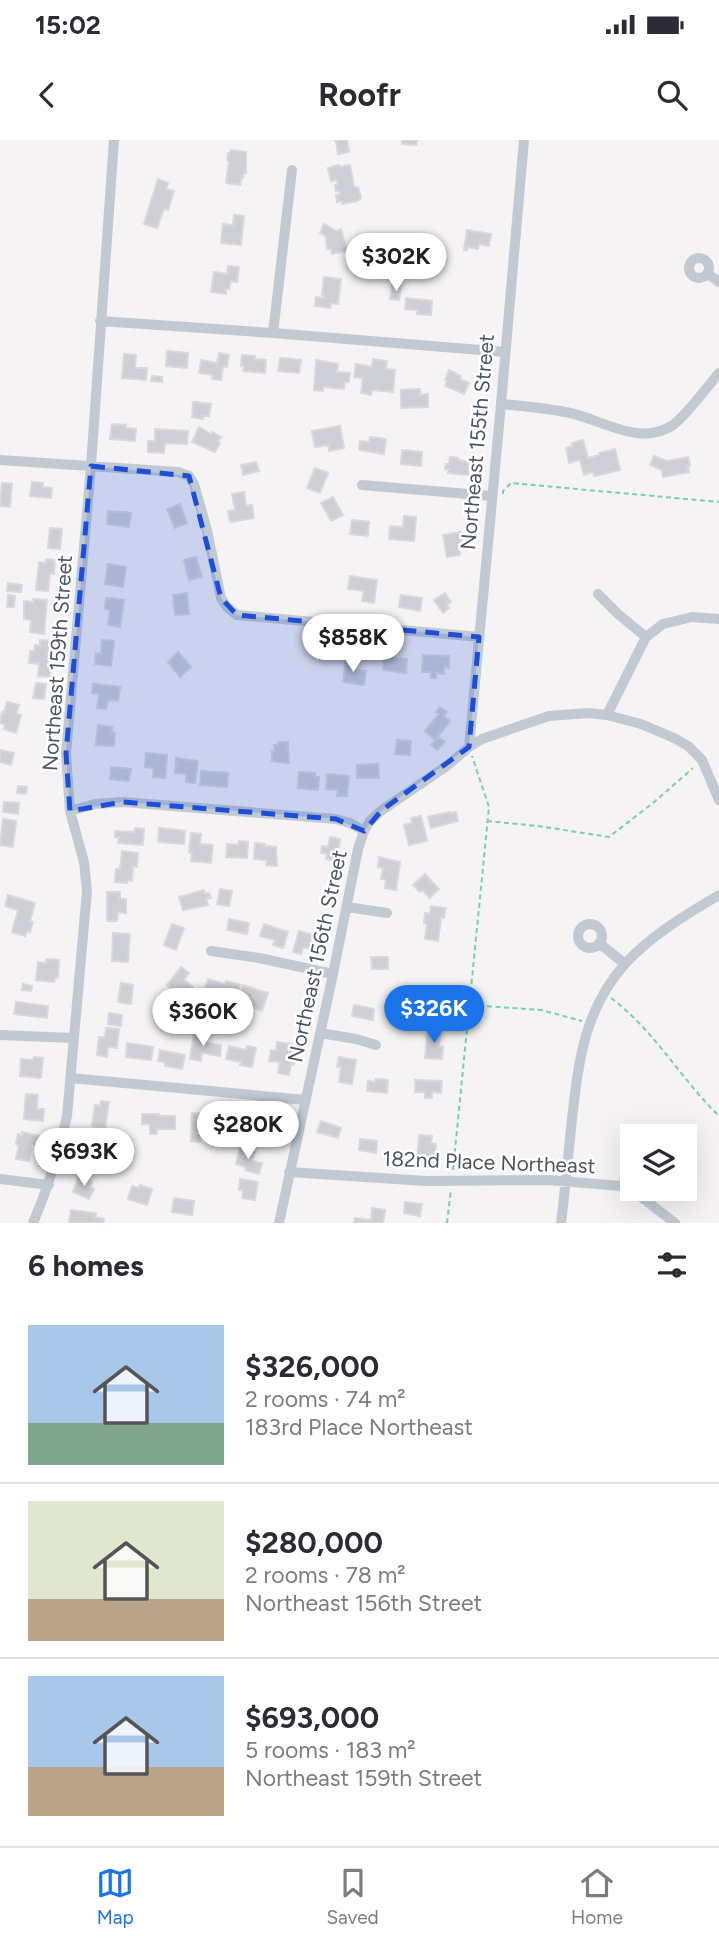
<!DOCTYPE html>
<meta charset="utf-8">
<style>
body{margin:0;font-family:Figtree,sans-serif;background:#f7f7f7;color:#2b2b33;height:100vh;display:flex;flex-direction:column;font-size:26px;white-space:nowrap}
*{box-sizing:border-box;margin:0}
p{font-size:23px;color:#7c7c81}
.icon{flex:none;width:38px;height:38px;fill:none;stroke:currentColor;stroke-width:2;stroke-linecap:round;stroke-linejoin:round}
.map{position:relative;height:1083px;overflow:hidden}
.drawer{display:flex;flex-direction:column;background:#fff;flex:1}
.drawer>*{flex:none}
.tools{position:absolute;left:620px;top:984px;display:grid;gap:14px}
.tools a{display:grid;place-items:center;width:77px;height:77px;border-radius:0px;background:#fff;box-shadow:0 7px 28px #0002;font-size:35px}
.price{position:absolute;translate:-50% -60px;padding:0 16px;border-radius:24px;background:#fff;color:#222;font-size:23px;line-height:46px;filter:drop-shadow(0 2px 4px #0008)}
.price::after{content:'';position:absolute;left:50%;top:42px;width:21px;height:16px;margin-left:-10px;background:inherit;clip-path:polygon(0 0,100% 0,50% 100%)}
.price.on{background:#1a73e8;color:#fff}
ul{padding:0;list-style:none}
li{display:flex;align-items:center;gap:21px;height:175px;padding:0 28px}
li+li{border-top:2px solid #e1e1e2}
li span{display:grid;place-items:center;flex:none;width:196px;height:140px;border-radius:0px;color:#555}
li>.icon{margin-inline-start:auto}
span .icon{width:84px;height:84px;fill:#fffc;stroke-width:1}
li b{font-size:30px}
h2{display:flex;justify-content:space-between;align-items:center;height:84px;padding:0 28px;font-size:30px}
.status{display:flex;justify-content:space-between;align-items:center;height:49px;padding:0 35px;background:#fff;direction:ltr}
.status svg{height:19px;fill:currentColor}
header{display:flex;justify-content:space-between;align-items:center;height:91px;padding:0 28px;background:#fff;font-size:32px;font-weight:700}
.tabs{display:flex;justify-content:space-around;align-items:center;height:98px;border-top:2px solid #e1e1e2;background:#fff;font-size:19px;color:#7c7c81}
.tabs a{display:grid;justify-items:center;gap:4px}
.tabs .on{color:#1a73e8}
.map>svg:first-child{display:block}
.building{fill:#cdcfd5;stroke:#d7d9de;stroke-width:2}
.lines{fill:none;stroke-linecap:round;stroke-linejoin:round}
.path{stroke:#7ad0a6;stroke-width:2;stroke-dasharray:5 3.5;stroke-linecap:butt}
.street{stroke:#c1cad2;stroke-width:10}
.marked{fill:#1d4ed8;fill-opacity:0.2;stroke:#1d4ed8;stroke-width:5;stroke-dasharray:14 9;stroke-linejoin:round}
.labels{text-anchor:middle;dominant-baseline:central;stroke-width:5;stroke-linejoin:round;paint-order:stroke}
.street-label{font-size:21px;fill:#4a5661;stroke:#fff}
</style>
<div class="status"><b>15:02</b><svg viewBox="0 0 49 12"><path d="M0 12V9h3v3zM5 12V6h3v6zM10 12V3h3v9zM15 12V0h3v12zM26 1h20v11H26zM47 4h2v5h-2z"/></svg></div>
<header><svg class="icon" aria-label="back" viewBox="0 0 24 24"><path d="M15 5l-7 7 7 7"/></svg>Roofr<svg class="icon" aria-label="search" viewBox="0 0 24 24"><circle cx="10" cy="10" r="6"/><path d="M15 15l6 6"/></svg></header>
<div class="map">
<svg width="719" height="1083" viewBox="0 0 719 1083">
<rect width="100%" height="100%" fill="#f5f3f3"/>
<path class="building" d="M334 0H347L349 12 338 14 336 1Z
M402 0H417L416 5 402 4Z
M231 10 246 12V33H244L243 37 242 36 240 45 226 43 229 21 227 20 228 13H230Z
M339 25 340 27 350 25 354 47H358L360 54 361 58 357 61 342 64V61L337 62 336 55 340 54 339 51H336L335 45 338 44 337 40 331 41 328 28Z
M158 39 168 43 166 49 174 51 168 70 164 69 157 88 144 84Z
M234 75 244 76 241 105 221 103 223 84 233 85Z
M324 84 336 91 341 89 347 111 332 114 331 108 327 109 326 96 320 93Z
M467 90 491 94 489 106 479 104 478 109 467 107V110H464Z
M394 114 404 115 403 122 393 121Z
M228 126 239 127 237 142 231 141 229 149H226V154L211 152 214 132 227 134Z
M324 137 341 139 338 164 331 163 330 168 315 166 316 157 324 158V155H322Z
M392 145 401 146 399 160 390 159Z
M406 158 432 161 431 175 417 174 418 170 405 169Z
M167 211 188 213 187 228 166 226Z
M219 213 229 215 227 227 223 226 221 240 212 239 213 235 199 233 201 220 217 223Z
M124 214 136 215 135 228H147L146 240 122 238Z
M242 215 255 216V219L266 220 265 233 243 231 244 226H241Z
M280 218 301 220 299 233 278 231Z
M373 219 387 221 386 229 395 230 393 252 372 250 371 255 361 253 363 238 354 237 356 224 372 227Z
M316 220 338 224 337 232 350 233 349 242H345L344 249 323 247V251L314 250Z
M449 230 461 236 460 239 469 243 464 254 445 246 447 241 445 240Z
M152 236 162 237V242L151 241Z
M420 249V255L428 254V267L401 268V250Z
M193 262 211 264 209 276H204L203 279 192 277Z
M112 284 126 285V288L136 289 135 301 110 299Z
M340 286 344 308 329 311 328 305 315 307 312 291Z
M199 287 211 294 212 292 221 297 218 301 220 303 215 312 192 302Z
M155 289 188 291 187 304 165 303 164 313 148 312V301H155Z
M370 297 386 299 384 314 359 310 360 301 369 302Z
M583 300 588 318 599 315V313L615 309 620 330 594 336 593 332 584 335 580 320 569 323 566 308 573 306 572 303Z
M402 310 422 312 421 326 401 324Z
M654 316 667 321 688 317 690 325 688 326 689 332 663 337 662 330 650 325Z
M450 317 458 318V320L469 322 468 335 448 333 449 329H445L446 324H449Z
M256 322 259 331 243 335 241 325Z
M315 328 328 333 320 353 307 348Z
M32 342 43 343 42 347 52 348 51 358 30 356Z
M2 343 12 344 10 367 0 366Z
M244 352 246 366 252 365 254 378 230 382 228 371 235 370 232 354Z
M333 357 343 375 331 381 321 363Z
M180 364 187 383 175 388 167 369Z
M108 371 131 373 129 387 107 384Z
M404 376 416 377 414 401 389 399 390 386 403 387Z
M352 380 369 382 368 396 350 394Z
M50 388 62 389 60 409 48 408Z
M461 392 462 403 458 404 460 415 447 417 443 395Z
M196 417 202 437 189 440 184 420Z
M46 419 55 420 54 434 50 433 48 451 36 450 39 422 45 423Z
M108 424 126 427 123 447 105 444Z
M350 436 377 440 374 463 362 461 364 451 348 449Z
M8 443 22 445 21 452 7 451Z
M187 453 189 474 175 475 173 455Z
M445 453 451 462 447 465 449 468 443 473 434 460Z
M8 455 15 456 14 467H7Z
M401 455 422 458 420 471 399 467Z
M106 458 124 460 120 487 108 485 110 470 105 469Z
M33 459 47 460 44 494 30 492 31 480 24 479V461L33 462Z
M40 500 52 501 51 507H54V525H51L50 537 38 536 39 524 29 523 30 511H34L35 505 40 506Z
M102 500 114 501 111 526 95 524 96 513 101 514Z
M178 512 191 527 180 537 168 522Z
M423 515 449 516V528L444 527V534L436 533V538H431V532H422Z
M384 517 407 519 406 533 383 530Z
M346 518 355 520 354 530 366 531 364 545 343 542Z
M36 543 46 544 44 559 33 558Z
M93 544 120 547 118 561 108 560 106 569 97 568 99 554 92 553Z
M7 562 19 565 16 574 21 575 16 593 4 589 5 585 0 583 2 572 4 573Z
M440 567 447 572 444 576 450 581 435 600 425 591 439 574 436 572Z
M98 585 112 587V592L115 593 114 606 96 605Z
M439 597 445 602 437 610 431 605Z
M397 600 411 601 410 615 395 614Z
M278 602H288L289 623 272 621V611H274V605H278Z
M0 610 14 613 11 625 0 622Z
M146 613 167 615 165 638 153 637 154 628 145 627Z
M176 618 198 621 195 643 186 642V634L175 633Z
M378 624 379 638H357V625Z
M111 627 131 629 129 641 110 639Z
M201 631 228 633 227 647 200 645Z
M299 632 315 633V637H319L318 650 298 648Z
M327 634 349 636 347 656H337L338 650 326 649Z
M18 646 27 647 26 654 17 653Z
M4 662 19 663 18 674 3 672Z
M449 672 450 673 456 672 458 681 431 688 428 677Z
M421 676 427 701 409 705 404 685 412 683 411 678Z
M3 679 16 681 13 707 0 705Z
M135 688 144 689 143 705 118 703 119 697H115V691L134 692Z
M159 688 185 691 184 704 158 702Z
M191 693 201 694 200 704 213 705 211 723 191 721 192 713 189 712Z
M330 697 340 699 337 721 326 719 327 714 321 713 322 706 328 707Z
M239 701 248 702 247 718 226 717 227 704 238 705Z
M255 703 265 704V706L276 707 277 726 266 725 267 720 254 719Z
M122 711 138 713 137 727 133 726 132 741 127 740V743L115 742 116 729H120Z
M379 717 400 722 396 750 385 748 386 740 381 739 383 728 378 727Z
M425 734 439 749 430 758 422 750 420 752 413 745Z
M220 749 232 751 229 766 217 764Z
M204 750 205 754 209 753 211 758 206 759 208 765 183 770 179 757Z
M107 752H120V759H126V773L118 772 117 781H107Z
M8 755 35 763 30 781 33 782 30 792 27 791 25 796 12 792 18 770 5 766Z
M431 766 446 768 444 778 441 777 438 801 425 799 427 784 424 783 425 773 430 774Z
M229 779 249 783 247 794 227 790Z
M172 784 184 788 176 810 164 805Z
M264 784 288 792 283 808 273 805 275 800 260 796Z
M299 791 313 795 311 800 316 801 313 810 303 807 301 814 293 812Z
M113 793 130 794 128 822 112 821Z
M371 817H388V829H372Z
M46 819 59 820 58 838H55L54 842 36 840 38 822 46 823Z
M181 827 189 833 184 840 193 847 185 859 167 845Z
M208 839 225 844 226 841 240 845 235 860 204 851Z
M121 843 133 845 131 864 118 862Z
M23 844 32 846 31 851 22 850Z
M243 845 268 853 262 871 247 866 249 861 239 858Z
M16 862 48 866 47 878 14 874Z
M354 865 374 869 373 880 352 876Z
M109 873 122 875 121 886 108 884Z
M106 888 119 889 117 908 108 907 107 917 97 915 99 897H105Z
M428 889 441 891 439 906 443 907 442 919 425 918Z
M194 893 204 894 203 902 221 905 220 916 202 913 201 921 190 919Z
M277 902 298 905 294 925 291 924 289 935 278 933 280 922 269 921 271 910 276 911Z
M127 903 153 907 151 920 126 917Z
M229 906 246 910 247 906 256 908 252 927 240 925 241 922 226 919Z
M160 910 185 915 182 929 165 926V922L158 921Z
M34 917 43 918 41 938 20 936 21 919 33 920Z
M339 917 356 920 352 944 339 942 341 927H337Z
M376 939 388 940 387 953 367 951 368 941 375 942Z
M415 940 442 941 441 953 432 952V958H425V952H415Z
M26 954 38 955 37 969H44L43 981 24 979Z
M101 961 109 962 105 988 92 986 95 965 100 966Z
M192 973 202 974 201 983 213 984 212 996 201 995 200 1002 191 1001Z
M142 974H159V976H175V989H157V994H150V984H142Z
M321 981 341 988 338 998 317 992Z
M240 982 268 986 266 998 238 994Z
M22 992 39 996 37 1006 32 1005 29 1021 16 1019 19 1005 16 1004 18 994 22 995Z
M419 995 432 996 431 1003 436 1004 434 1022 417 1021Z
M360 999 377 1001 376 1013 359 1010Z
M240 1007 255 1011 252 1021 262 1023 259 1034 245 1030 246 1027 236 1024Z
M108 1010 110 1023 90 1027 87 1014Z
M79 1036 92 1042 90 1047 94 1049 89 1059 73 1052Z
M240 1039 258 1042 255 1060 242 1058 243 1050H239Z
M140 1045 152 1049 147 1065 128 1059 132 1046 139 1048Z
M174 1058 194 1061 192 1075 172 1072Z
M405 1062 422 1064 420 1076 404 1073Z
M372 1068 385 1070 383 1083H354L355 1078 371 1080Z
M71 1070 96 1073 95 1077 104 1079 103 1083H69Z"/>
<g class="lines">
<path class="path" d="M503 354V351L511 343 719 362
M487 681 538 686 609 697 653 663 693 628
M611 858C655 891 680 938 719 976
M470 865 541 870 582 881
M453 1030 489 667 472 616
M447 1083 451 1049"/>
<path class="street" d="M689 128a10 10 0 1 1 20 0a10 10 0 1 1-20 0Z
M708 134 719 142
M100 181 273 193 505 212
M273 193 292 30
M501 264C524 266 548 268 570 273 603 280 640 307 673 285 686 276 708 246 719 233
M0 320 178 332 189 336 194 344 207 390 221 458 227 467 237 475 479 497
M362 345 492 356
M598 454 618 474 646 497
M607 575 646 497 663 484 692 477 719 479
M469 607 501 264 524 0
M70 671 95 664 123 662 336 679 350 683 364 691
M347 767 387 773
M578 796a12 12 0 1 1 24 0a12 12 0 1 1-24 0Z
M599 803 625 824
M211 811 259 818 333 834
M320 893 356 899 376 905
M0 895 73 898
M70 938 306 960
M289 1032 426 1041 548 1040 621 1046 632 1050 675 1083
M0 1039 49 1045
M33 1083C48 1048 59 1014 67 976L87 751 84 722 70 671 66 614 91 326 114 0
M279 1083 333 834 358 709 364 691 370 681 382 670 448 625 469 607 482 599 549 576 588 573 607 575 641 584 674 598 688 606 702 620 719 660
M561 1083C565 1051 568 1019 571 988 578 927 582 872 625 824 650 796 687 774 719 755"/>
</g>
<path class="marked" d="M91 326 189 336 221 458 237 475 479 497 469 607 382 670 364 691 336 679 123 662 70 671 66 614Z"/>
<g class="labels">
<g class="street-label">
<text transform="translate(477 302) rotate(-85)">Northeast 155th Street</text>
<text transform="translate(57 523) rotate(-86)">Northeast 159th Street</text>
<text transform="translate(317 816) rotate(-78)">Northeast 156th Street</text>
<text transform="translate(489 1022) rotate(2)">182nd Place Northeast</text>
</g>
</g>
</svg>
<div class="tools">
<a><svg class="icon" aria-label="layers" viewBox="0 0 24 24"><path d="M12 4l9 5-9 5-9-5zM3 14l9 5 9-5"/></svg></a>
</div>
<b class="price" style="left:396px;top:153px">$302K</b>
<b class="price" style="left:353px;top:534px">$858K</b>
<b class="price on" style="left:434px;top:905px">$326K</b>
<b class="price" style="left:203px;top:908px">$360K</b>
<b class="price" style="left:248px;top:1021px">$280K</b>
<b class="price" style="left:84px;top:1048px">$693K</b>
</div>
<section class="drawer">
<h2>6 homes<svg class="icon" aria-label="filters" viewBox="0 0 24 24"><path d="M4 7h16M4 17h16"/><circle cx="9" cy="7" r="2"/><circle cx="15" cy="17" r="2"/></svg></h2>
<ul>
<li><span style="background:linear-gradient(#a9c7e8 70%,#7fa58c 0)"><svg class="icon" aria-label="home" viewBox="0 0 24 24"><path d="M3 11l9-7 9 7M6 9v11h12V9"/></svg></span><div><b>$326,000</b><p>2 rooms · 74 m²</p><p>183rd Place Northeast</p></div></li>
<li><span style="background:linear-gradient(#dfe7d0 70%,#b9a48a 0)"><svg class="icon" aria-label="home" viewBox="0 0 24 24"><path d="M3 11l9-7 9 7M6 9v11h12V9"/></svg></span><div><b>$280,000</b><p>2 rooms · 78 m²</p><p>Northeast 156th Street</p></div></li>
<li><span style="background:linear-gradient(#a9c7e8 65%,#b9a48a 0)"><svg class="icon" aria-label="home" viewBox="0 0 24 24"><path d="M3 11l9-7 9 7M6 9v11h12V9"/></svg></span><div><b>$693,000</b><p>5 rooms · 183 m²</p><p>Northeast 159th Street</p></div></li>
</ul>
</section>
<nav class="tabs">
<a class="on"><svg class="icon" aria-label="map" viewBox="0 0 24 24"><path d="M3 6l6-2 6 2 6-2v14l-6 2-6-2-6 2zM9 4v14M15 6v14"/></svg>Map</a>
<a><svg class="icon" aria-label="saved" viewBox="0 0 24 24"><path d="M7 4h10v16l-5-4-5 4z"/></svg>Saved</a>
<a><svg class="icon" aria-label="home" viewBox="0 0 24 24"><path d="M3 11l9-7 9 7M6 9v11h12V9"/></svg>Home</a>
</nav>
